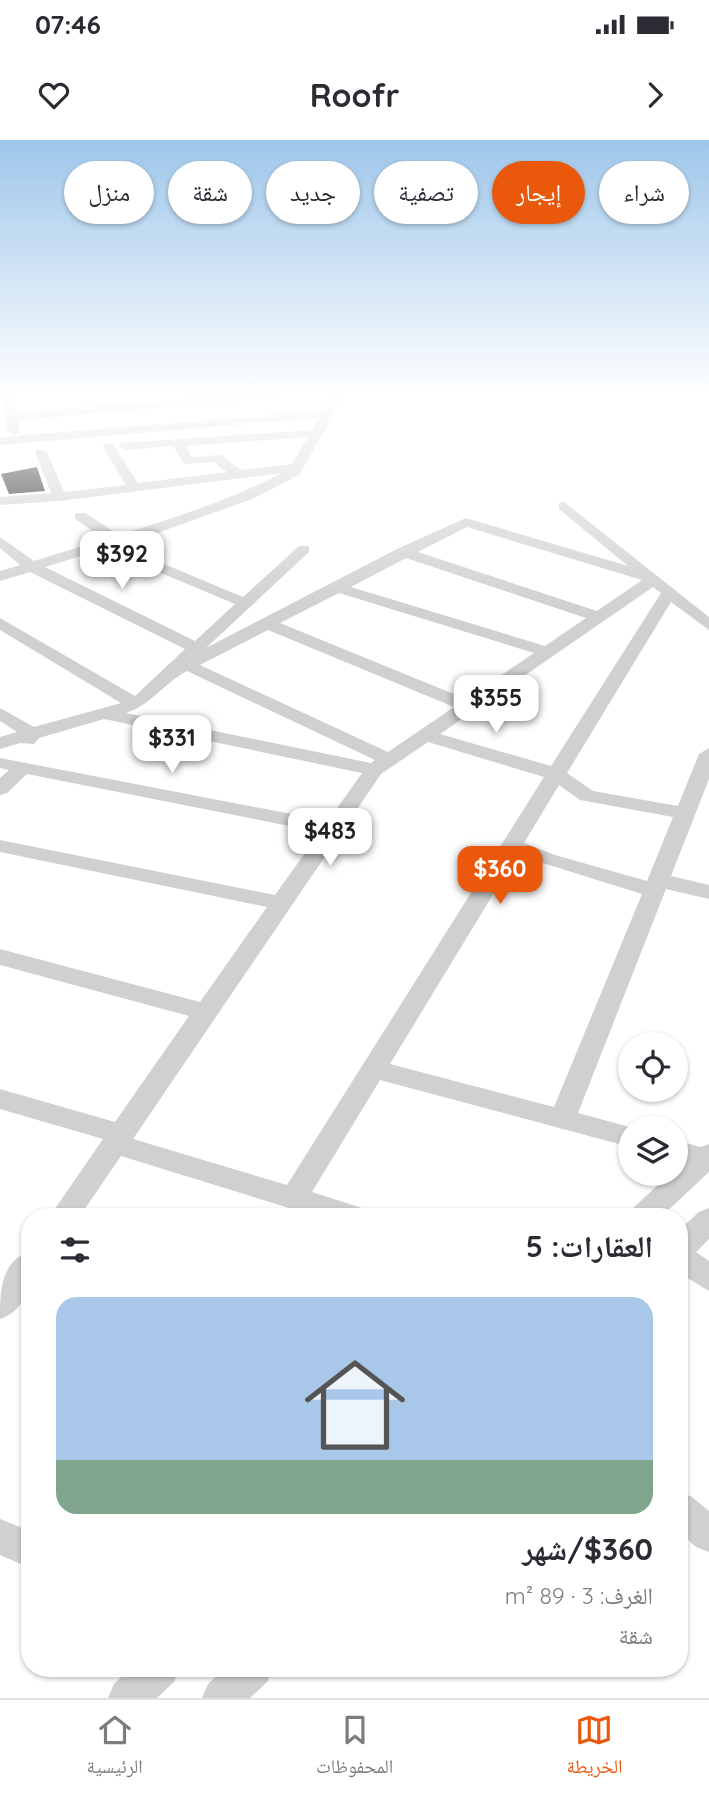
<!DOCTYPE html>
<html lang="ar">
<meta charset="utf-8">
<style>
body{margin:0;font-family:Quicksand,"Noto Naskh Arabic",sans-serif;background:#f7f7f7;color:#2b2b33;direction:rtl;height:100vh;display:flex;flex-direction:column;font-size:26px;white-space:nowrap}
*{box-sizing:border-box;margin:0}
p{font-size:23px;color:#7c7c81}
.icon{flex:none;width:38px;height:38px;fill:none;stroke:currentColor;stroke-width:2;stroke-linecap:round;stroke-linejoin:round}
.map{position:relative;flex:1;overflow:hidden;direction:ltr}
.side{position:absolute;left:21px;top:1068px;width:667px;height:469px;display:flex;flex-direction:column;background:#fff;border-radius:28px;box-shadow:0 2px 5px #0004;direction:rtl}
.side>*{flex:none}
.guide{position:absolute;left:21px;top:21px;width:668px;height:63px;direction:rtl;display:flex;gap:14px}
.buttons{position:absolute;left:618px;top:892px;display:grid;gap:14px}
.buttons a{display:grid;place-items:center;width:70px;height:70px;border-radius:50%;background:#fff;box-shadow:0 2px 5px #0004;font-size:35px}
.price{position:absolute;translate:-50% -60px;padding:0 16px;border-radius:14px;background:#fff;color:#222;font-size:23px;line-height:46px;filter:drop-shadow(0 2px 4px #0008)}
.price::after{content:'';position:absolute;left:50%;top:42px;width:21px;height:16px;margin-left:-10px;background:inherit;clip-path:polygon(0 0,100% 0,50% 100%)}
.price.on{background:#ea580c;color:#fff}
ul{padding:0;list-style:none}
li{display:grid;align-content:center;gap:14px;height:371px;padding:0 35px}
li span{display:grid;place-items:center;height:217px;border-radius:21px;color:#555}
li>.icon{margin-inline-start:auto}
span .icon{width:126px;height:126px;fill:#fffc;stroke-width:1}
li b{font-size:30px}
h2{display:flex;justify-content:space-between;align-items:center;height:84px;padding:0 35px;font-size:30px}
.pill{padding:0 24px;border-radius:32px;background:#fff;box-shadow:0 2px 5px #0004;font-size:24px;line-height:63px}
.pill.on{background:#ea580c;color:#fff}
.status{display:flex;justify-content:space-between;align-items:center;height:49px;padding:0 35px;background:#fff;direction:ltr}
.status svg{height:19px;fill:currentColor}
header{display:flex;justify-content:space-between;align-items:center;height:91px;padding:0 35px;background:#fff;font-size:32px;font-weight:700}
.menu{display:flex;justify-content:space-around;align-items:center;height:98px;border-top:2px solid #e1e1e2;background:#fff;font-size:19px;color:#7c7c81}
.menu a{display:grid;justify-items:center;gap:4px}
.menu .on{color:#ea580c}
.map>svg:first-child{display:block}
.building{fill:#1a1a1a}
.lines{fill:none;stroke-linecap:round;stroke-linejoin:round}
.minor{fill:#d0d0d0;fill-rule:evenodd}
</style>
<div class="status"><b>07:46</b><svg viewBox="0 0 49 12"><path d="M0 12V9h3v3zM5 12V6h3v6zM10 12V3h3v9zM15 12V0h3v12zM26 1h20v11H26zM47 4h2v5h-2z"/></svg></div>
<header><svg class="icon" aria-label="forward" viewBox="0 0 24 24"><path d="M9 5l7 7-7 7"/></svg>Roofr<svg class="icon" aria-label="heart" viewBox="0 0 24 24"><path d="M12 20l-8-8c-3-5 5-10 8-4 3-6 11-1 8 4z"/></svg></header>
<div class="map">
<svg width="709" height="1558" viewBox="0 0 709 1558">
<rect width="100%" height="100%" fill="#fff"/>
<path class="building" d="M37 327 45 351 9 354 1 334Z"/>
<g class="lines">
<path class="minor" d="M1 254H13L16 273 248 254H295L289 257 18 280 20 292 14 296 8 292Z
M329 254H341L334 274 299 335 252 359 121 406 243 457 299 406H309V412L206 508 397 409 466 378 628 426 559 369V363L564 362 709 477V490L671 462 567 633 593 651 678 666 699 614 709 608V639L671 736 709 745V759L666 749 578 973 637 989H630V1007L380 940 312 1052 362 1068 366 1076H315L121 1016 80 1076H50L103 999 0 969V949L115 982 189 876 0 825V809L200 862 267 767 0 712V700L275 755 320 692 27 634 7 653 0 655V638L9 630 0 628V618L328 681 362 633 104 579 39 598 34 604 20 603 0 609V597L17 592 0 581V568L34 587 121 563 0 490V478L135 556 185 509 30 432 0 441V431L20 425 0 408V397L34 421 105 399 75 379V373H85L119 395C175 378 229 360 282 333L59 361 0 365V357L51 353 35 312 37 309 47 312 64 352 126 345 103 307 105 304H113L138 343 227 332 214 322 184 324 173 306 125 310 119 306 121 303 312 290 319 278 0 305V297L323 271ZM308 297 292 324 241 330 221 315 192 317 185 306ZM467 387 642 440 597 471 418 412ZM104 409 235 464 195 501 45 427ZM406 418 586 478 545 506 351 447ZM653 447 661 453 551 626 440 594ZM339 453 534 513 466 559 280 483ZM268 490 454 567 388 612 200 525ZM187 531 375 620 371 623 126 573C151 565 164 543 187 531ZM428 602 544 637 287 1045 133 999 381 634ZM559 645 580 660 673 677 647 741 555 715 524 703ZM517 715 642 754 554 967 390 924Z
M676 1000 700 1007 709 1004V1032L662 1076H629L633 1068 670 1034H676V1029L682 1023 676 1022Z
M709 1068V1099L696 1112 709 1121V1151L679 1133V1090L699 1072Z
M30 1111C30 1138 30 1169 0 1179 0 1152 0 1122 30 1111Z
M679 1351 692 1357 709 1371V1412L696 1407 679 1392Z
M0 1379 30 1391V1428L0 1415Z
M131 1528H180L174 1542 157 1558H108L114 1544Z
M225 1528H273L267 1542 250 1558H202L208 1544Z"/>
</g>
<linearGradient id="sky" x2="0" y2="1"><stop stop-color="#9ec6ea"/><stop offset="0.54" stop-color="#fff"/><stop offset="1" stop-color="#fff" stop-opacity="0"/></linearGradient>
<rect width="709" height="472" fill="url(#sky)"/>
</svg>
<div class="buttons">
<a><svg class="icon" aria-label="locate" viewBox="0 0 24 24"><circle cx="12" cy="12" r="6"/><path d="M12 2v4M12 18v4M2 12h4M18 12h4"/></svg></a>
<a><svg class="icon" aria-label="layers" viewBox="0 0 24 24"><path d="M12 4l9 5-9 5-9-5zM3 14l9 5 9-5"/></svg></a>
</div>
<b class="price" style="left:122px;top:451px">$392</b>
<b class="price" style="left:496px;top:595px">$355</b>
<b class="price" style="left:172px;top:635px">$331</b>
<b class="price" style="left:330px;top:728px">$483</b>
<b class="price on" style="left:500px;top:766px">$360</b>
<div class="guide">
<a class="pill">شراء</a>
<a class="pill on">إيجار</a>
<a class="pill">تصفية</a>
<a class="pill">جديد</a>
<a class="pill">شقة</a>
<a class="pill">منزل</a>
</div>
<section class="side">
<h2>العقارات: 5<svg class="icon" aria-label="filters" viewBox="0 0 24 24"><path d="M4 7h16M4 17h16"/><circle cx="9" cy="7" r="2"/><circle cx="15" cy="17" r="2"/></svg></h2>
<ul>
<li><span style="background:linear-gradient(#a9c7e8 75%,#7fa58c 0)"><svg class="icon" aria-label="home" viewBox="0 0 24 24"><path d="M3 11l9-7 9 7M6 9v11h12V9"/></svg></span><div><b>$360/شهر</b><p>الغرف: 3 · 89 m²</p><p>شقة</p></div></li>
</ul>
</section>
</div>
<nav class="menu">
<a class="on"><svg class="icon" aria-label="map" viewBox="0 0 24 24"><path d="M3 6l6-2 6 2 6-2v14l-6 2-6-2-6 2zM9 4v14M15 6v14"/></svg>الخريطة</a>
<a><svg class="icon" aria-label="saved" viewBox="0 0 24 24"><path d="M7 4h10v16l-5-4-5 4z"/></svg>المحفوظات</a>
<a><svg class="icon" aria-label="home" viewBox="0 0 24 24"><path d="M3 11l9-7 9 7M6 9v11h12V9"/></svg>الرئيسية</a>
</nav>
